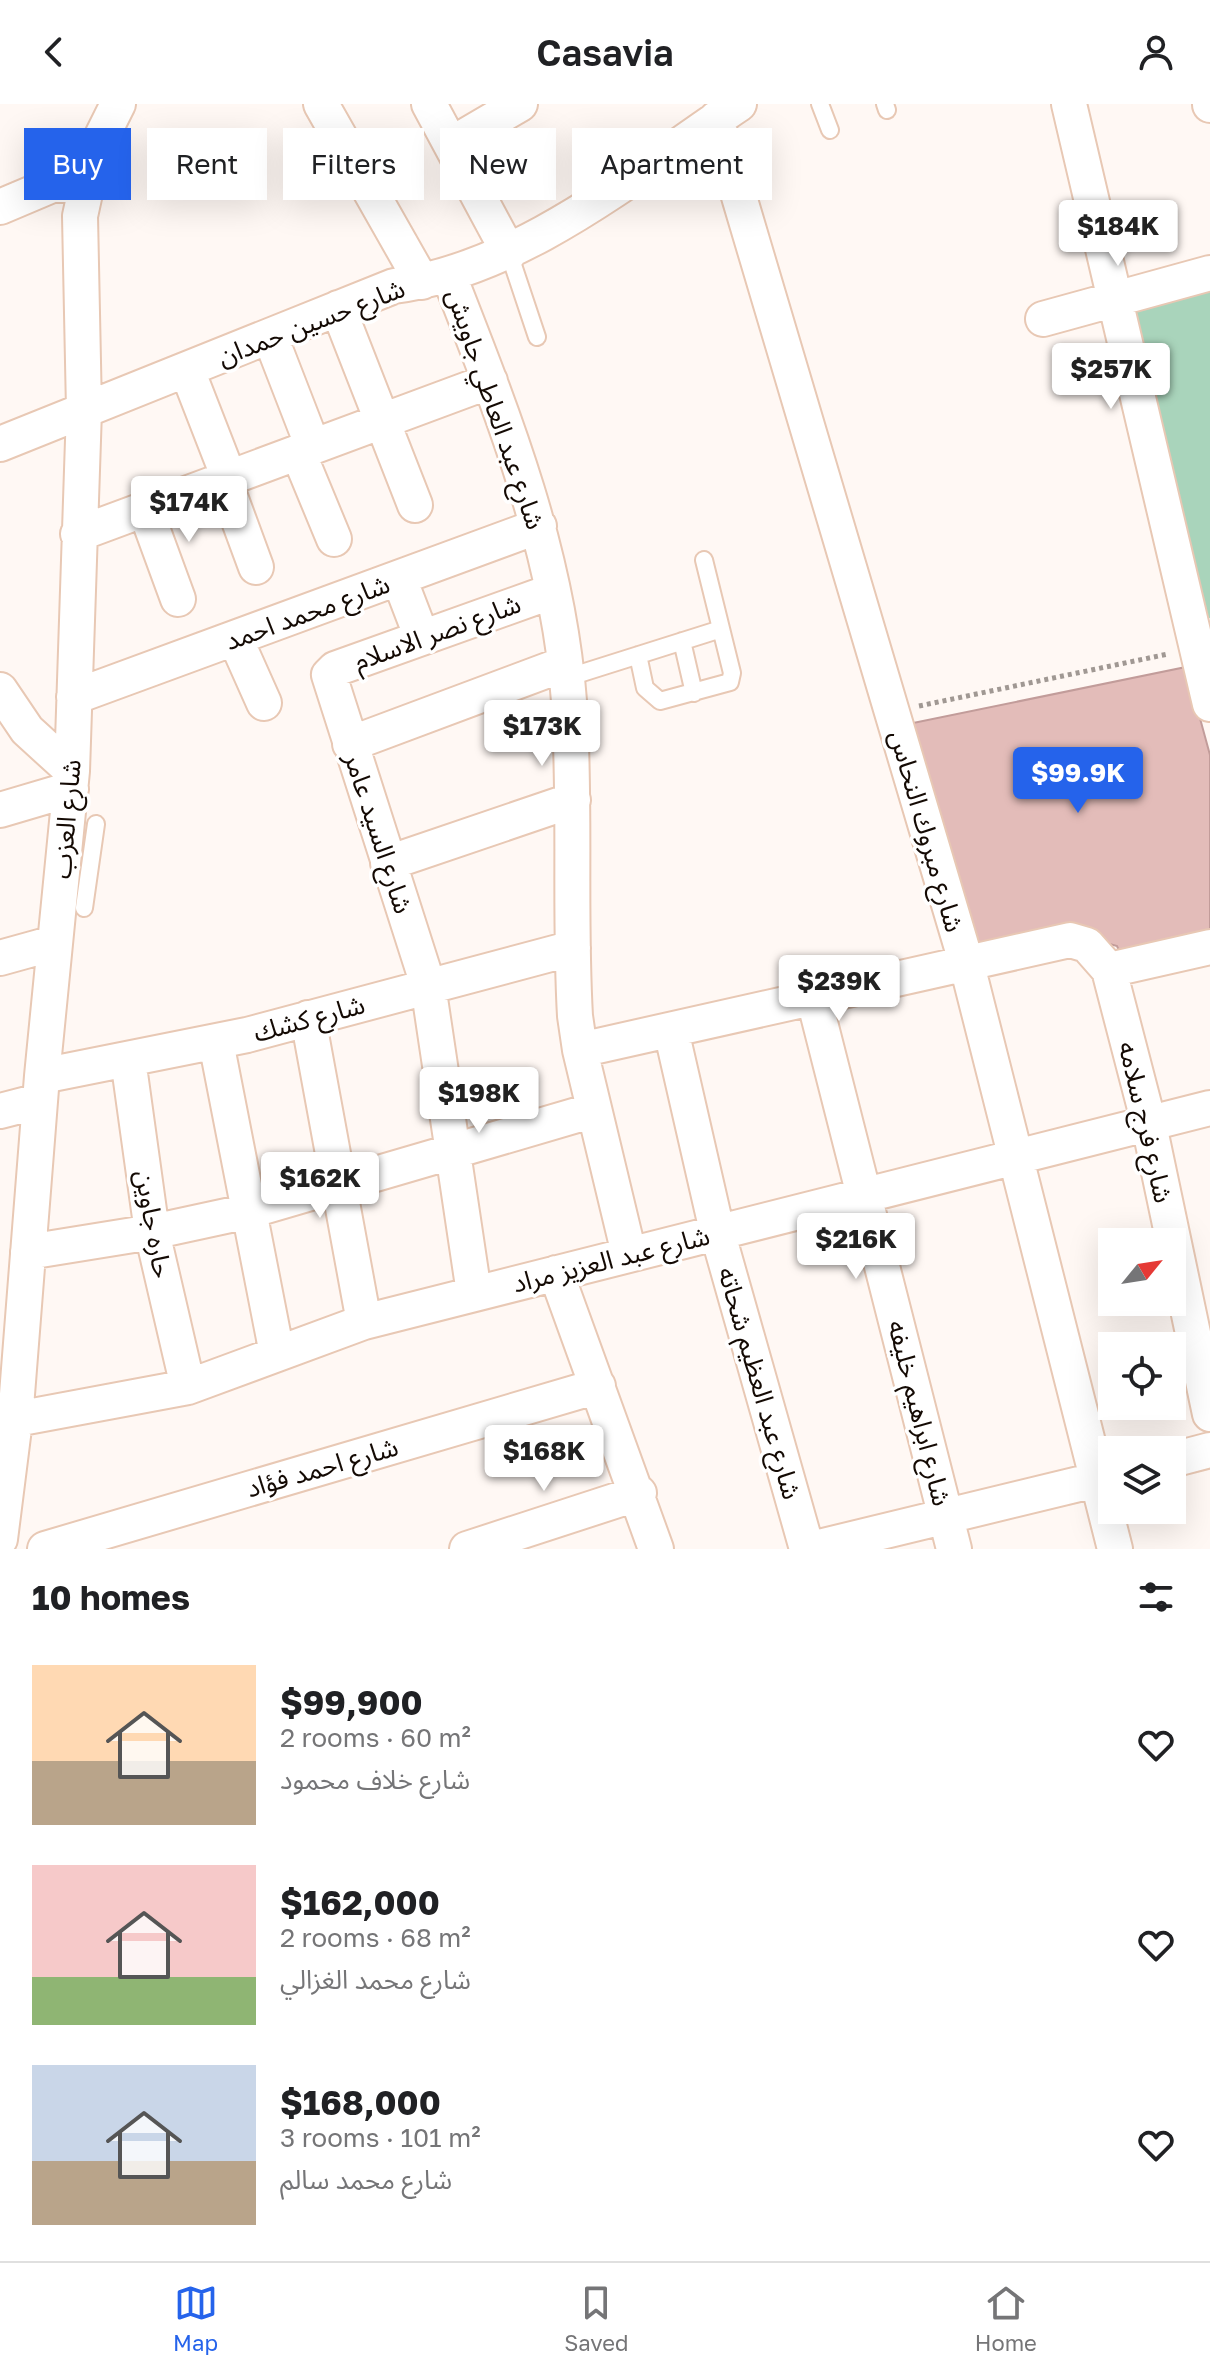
<!DOCTYPE html>
<meta charset="utf-8">
<style>
body{margin:0;font-family:"Golos Text","Noto Sans Arabic",sans-serif;background:#f2f2f2;color:#202124;height:100vh;display:flex;flex-direction:column;font-size:30px;white-space:nowrap}
*{box-sizing:border-box;margin:0}
p{font-size:26px;color:#757577}
.icon{flex:none;width:44px;height:44px;fill:none;stroke:currentColor;stroke-width:2;stroke-linecap:round;stroke-linejoin:round}
.map{position:relative;height:1445px;overflow:hidden}
.details{display:flex;flex-direction:column;background:#fff;flex:1}
.details>*{flex:none}
.banner{position:absolute;left:24px;top:24px;width:800px;height:72px;display:flex;gap:16px}
.needle{width:52px;rotate:60deg}
.controls{position:absolute;left:1098px;top:1124px;display:grid;gap:16px}
.controls a{display:grid;place-items:center;width:88px;height:88px;border-radius:0px;background:#fff;box-shadow:0 8px 32px #0002;font-size:40px}
.price{position:absolute;translate:-50% -68px;padding:0 18px;border-radius:8px;background:#fff;color:#222;font-size:26px;line-height:52px;filter:drop-shadow(0 2px 4px #0008)}
.price::after{content:'';position:absolute;left:50%;top:48px;width:24px;height:18px;margin-left:-12px;background:inherit;clip-path:polygon(0 0,100% 0,50% 100%)}
.price.on{background:#2563eb;color:#fff}
ul{padding:0;list-style:none}
li{display:flex;align-items:center;gap:24px;height:200px;padding:0 32px}
li span{display:grid;place-items:center;flex:none;width:224px;height:160px;border-radius:0px;color:#555}
li>.icon{margin-inline-start:auto}
span .icon{width:96px;height:96px;fill:#fffc;stroke-width:1}
li b{font-size:34px}
h2{display:flex;justify-content:space-between;align-items:center;height:96px;padding:0 32px;font-size:34px}
.pill{padding:0 28px;border-radius:0px;background:#fff;box-shadow:0 8px 32px #0002;font-size:28px;line-height:72px}
.pill.on{background:#2563eb;color:#fff}
header{display:flex;justify-content:space-between;align-items:center;height:104px;padding:0 32px;background:#fff;font-size:36px;font-weight:600}
.tabs{display:flex;justify-content:space-around;align-items:center;height:112px;border-top:2px solid #e0e0e0;background:#fff;font-size:22px;color:#757577}
.tabs a{display:grid;justify-items:center;gap:4px}
.tabs .on{color:#2563eb}
.map>svg:first-child{display:block}
.park{fill:#a9d4bb}
.building{fill:#e3bcb9;stroke:#c29c9a;stroke-width:2}
.lines{fill:none;stroke-linecap:round;stroke-linejoin:round}
.service-casing{stroke:#e8c8b4;stroke-width:20}
.minor-casing{stroke:#e8c8b4;stroke-width:38}
.path{stroke:#a09893;stroke-width:5;stroke-dasharray:4 4;stroke-linecap:butt}
.service{stroke:#fff;stroke-width:16}
.minor{stroke:#fff;stroke-width:34}
.labels{text-anchor:middle;dominant-baseline:central;stroke-width:7;stroke-linejoin:round;paint-order:stroke}
.street-label{font-size:26px;fill:#140a04;stroke:#fff}
</style>
<header><svg class="icon" aria-label="back" viewBox="0 0 24 24"><path d="M15 5l-7 7 7 7"/></svg>Casavia<svg class="icon" aria-label="person" viewBox="0 0 24 24"><circle cx="12" cy="8" r="4"/><path d="M4 21q1-7 8-7t8 7"/></svg></header>
<div class="map">
<svg width="1210" height="1445" viewBox="0 0 1210 1445">
<rect width="100%" height="100%" fill="#fff8f4"/>
<path class="park" d="M1210 175V514L1195 518 1120 198Z"/>
<path class="building" d="M1186 563 1210 651V827L1122 853 1117 842 1103 838 974 843 913 619Z"/>
<g class="lines">
<g class="service-casing">
<path id="service" d="M820 0 830 26
M885 0 887 6
M509 149 537 233
M682 537 694 589
M638 551 645 584 660 597 730 578 732 569 704 456
M566 574 721 525
M84 804 96 720"/>
</g>
<g class="minor-casing">
<path id="minor" d="M321 0 422 178
M429 0 509 149
M1069 0 1210 600
M1210 0V1
M716 15 967 861 1115 1445
M452 40 520 0
M0 103 52 81 85 80
M449 172C503 310 558 447 569 597 576 702 569 807 575 912L580 946 629 1150
M338 204 415 401
M1043 215 1210 169
M270 232 313 343
M187 266 229 374
M0 340 394 182C522 165 634 70 739 0
M298 348 334 435
M224 376 256 463
M145 405 178 495
M78 430 490 277
M399 474 422 534
M235 534 264 599
M0 586 27 626 72 667
M74 593 539 422
M350 640 564 560
M0 706 71 685
M388 759 573 696
M0 854 54 839
M1109 866 1210 843
M814 895 954 1445
M308 914 364 1218
M671 926 717 1127 807 1445
M216 938 277 1250
M580 946 1070 836 1087 841 1109 866 1148 1016 1210 1310
M128 955 152 1128 188 1283
M42 972 247 931 573 844
M0 1007 39 997
M28 1148 152 1128 249 1107 594 1006
M556 1169 656 1445
M474 1189 428 881 329 571 335 565 553 487
M0 1318 188 1283 364 1218 1210 1004
M1172 1356 1210 1346
M0 1435 15 1316 42 972 72 667 84 306 80 112 94 48 118 0
M45 1445 598 1282
M467 1445 639 1389
M811 1445 1112 1372"/>
</g>
<path class="path" d="M919 602 1168 550"/>
<use href="#service" class="service"/>
<use href="#minor" class="minor"/>
</g>
<g class="labels">
<g class="street-label">
<text transform="translate(311 218) rotate(-21)">شارع حسين حمدان</text>
<text transform="translate(496 305) rotate(71)">شارع عبد العاطي جاويش</text>
<text transform="translate(307 508) rotate(-20)">شارع محمد احمد</text>
<text transform="translate(437 528) rotate(-20)">شارع نصر الاسلام</text>
<text transform="translate(66 715) rotate(-85)">شارع العزب</text>
<text transform="translate(927 727) rotate(74)">شارع مبروك النحاس</text>
<text transform="translate(379 729) rotate(72)">شارع السيد عامر</text>
<text transform="translate(309 914) rotate(-15)">شارع كشك</text>
<text transform="translate(1146 1018) rotate(77)">شارع فرج سلامه</text>
<text transform="translate(154 1120) rotate(80)">حاره جاوين</text>
<text transform="translate(611 1155) rotate(-14)">شارع عبد العزيز مراد</text>
<text transform="translate(760 1279) rotate(74)">شارع عبد العظيم شحاته</text>
<text transform="translate(920 1309) rotate(76)">شارع ابراهيم خليفه</text>
<text transform="translate(322 1363) rotate(-16)">شارع احمد فؤاد</text>
</g>
</g>
</svg>
<div class="controls">
<a><svg class="needle" viewBox="-14 -14 28 28"><path d="M0-13l5 13h-10z" fill="#e53935"/><path d="M0 13l5-13h-10z" fill="#757577"/></svg></a>
<a><svg class="icon" aria-label="locate" viewBox="0 0 24 24"><circle cx="12" cy="12" r="6"/><path d="M12 2v4M12 18v4M2 12h4M18 12h4"/></svg></a>
<a><svg class="icon" aria-label="layers" viewBox="0 0 24 24"><path d="M12 4l9 5-9 5-9-5zM3 14l9 5 9-5"/></svg></a>
</div>
<b class="price" style="left:1118px;top:164px">$184K</b>
<b class="price" style="left:1111px;top:307px">$257K</b>
<b class="price" style="left:189px;top:440px">$174K</b>
<b class="price" style="left:542px;top:664px">$173K</b>
<b class="price on" style="left:1078px;top:711px">$99.9K</b>
<b class="price" style="left:839px;top:919px">$239K</b>
<b class="price" style="left:479px;top:1031px">$198K</b>
<b class="price" style="left:320px;top:1116px">$162K</b>
<b class="price" style="left:856px;top:1177px">$216K</b>
<b class="price" style="left:544px;top:1389px">$168K</b>
<div class="banner">
<a class="pill on">Buy</a>
<a class="pill">Rent</a>
<a class="pill">Filters</a>
<a class="pill">New</a>
<a class="pill">Apartment</a>
</div>
</div>
<section class="details">
<h2>10 homes<svg class="icon" aria-label="filters" viewBox="0 0 24 24"><path d="M4 7h16M4 17h16"/><circle cx="9" cy="7" r="2"/><circle cx="15" cy="17" r="2"/></svg></h2>
<ul>
<li><span style="background:linear-gradient(#ffd9b3 60%,#b9a48a 0)"><svg class="icon" aria-label="home" viewBox="0 0 24 24"><path d="M3 11l9-7 9 7M6 9v11h12V9"/></svg></span><div><b>$99,900</b><p>2 rooms · 60 m²</p><p>شارع خلاف محمود</p></div><svg class="icon" aria-label="heart" viewBox="0 0 24 24"><path d="M12 20l-8-8c-3-5 5-10 8-4 3-6 11-1 8 4z"/></svg></li>
<li><span style="background:linear-gradient(#f6c9c9 70%,#8fb573 0)"><svg class="icon" aria-label="home" viewBox="0 0 24 24"><path d="M3 11l9-7 9 7M6 9v11h12V9"/></svg></span><div><b>$162,000</b><p>2 rooms · 68 m²</p><p>شارع محمد الغزالي</p></div><svg class="icon" aria-label="heart" viewBox="0 0 24 24"><path d="M12 20l-8-8c-3-5 5-10 8-4 3-6 11-1 8 4z"/></svg></li>
<li><span style="background:linear-gradient(#c9d6e8 60%,#b9a48a 0)"><svg class="icon" aria-label="home" viewBox="0 0 24 24"><path d="M3 11l9-7 9 7M6 9v11h12V9"/></svg></span><div><b>$168,000</b><p>3 rooms · 101 m²</p><p>شارع محمد سالم</p></div><svg class="icon" aria-label="heart" viewBox="0 0 24 24"><path d="M12 20l-8-8c-3-5 5-10 8-4 3-6 11-1 8 4z"/></svg></li>
</ul>
</section>
<nav class="tabs">
<a class="on"><svg class="icon" aria-label="map" viewBox="0 0 24 24"><path d="M3 6l6-2 6 2 6-2v14l-6 2-6-2-6 2zM9 4v14M15 6v14"/></svg>Map</a>
<a><svg class="icon" aria-label="saved" viewBox="0 0 24 24"><path d="M7 4h10v16l-5-4-5 4z"/></svg>Saved</a>
<a><svg class="icon" aria-label="home" viewBox="0 0 24 24"><path d="M3 11l9-7 9 7M6 9v11h12V9"/></svg>Home</a>
</nav>
